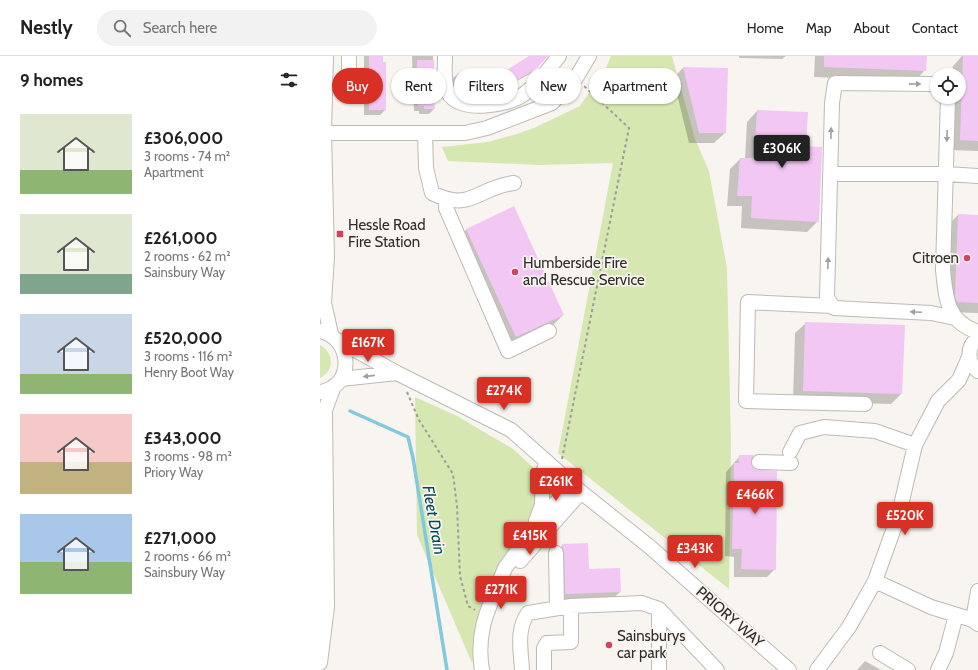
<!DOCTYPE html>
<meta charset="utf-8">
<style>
body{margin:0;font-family:Cabin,sans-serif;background:#f2f2f2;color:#222;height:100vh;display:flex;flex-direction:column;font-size:15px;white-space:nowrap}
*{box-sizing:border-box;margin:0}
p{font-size:13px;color:#767676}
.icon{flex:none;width:22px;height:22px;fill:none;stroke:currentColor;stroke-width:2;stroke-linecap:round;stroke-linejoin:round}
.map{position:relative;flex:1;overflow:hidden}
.side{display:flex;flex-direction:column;background:#fff;width:320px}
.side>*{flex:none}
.guide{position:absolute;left:12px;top:12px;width:380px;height:36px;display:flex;gap:8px}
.buttons{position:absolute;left:610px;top:12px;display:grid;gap:8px}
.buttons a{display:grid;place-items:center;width:36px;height:36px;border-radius:50%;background:#fff;box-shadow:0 1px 3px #0004;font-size:20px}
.price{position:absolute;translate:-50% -34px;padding:0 9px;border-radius:4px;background:#d93025;color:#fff;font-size:13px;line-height:26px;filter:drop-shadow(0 1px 2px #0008)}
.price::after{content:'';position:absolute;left:50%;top:24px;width:12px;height:9px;margin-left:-6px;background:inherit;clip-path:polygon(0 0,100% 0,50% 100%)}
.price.current{background:#222;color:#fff}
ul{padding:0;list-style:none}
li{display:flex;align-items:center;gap:12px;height:100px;padding:0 20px}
li span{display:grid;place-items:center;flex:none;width:112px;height:80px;border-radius:0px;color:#555}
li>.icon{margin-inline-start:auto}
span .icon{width:48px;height:48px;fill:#fffc;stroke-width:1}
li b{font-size:17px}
h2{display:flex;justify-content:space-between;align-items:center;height:48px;padding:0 20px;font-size:17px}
.chip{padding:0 14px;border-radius:18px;background:#fff;box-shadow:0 1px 3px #0004;font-size:14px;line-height:36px}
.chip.current{background:#d93025;color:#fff}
header{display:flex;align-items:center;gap:24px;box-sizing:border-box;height:56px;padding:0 20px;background:#fff;border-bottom:1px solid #e0e0e0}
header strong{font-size:19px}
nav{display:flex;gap:22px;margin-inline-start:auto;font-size:14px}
.search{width:280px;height:36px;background:#f2f2f2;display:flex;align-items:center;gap:10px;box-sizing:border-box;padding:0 14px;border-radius:22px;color:#767676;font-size:15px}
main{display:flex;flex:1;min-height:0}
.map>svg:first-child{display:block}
.green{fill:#d6e7b2}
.shadow{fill:#0003}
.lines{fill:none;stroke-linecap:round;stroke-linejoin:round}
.stream{stroke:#81cade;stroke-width:3.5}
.building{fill:#f3c7f4}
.minor-casing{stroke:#bebab5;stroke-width:16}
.path{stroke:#9f9c99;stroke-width:2;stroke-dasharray:3 3;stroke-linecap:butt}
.minor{stroke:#fff;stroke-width:14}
.oneway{fill:#a1a0a0}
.poi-dot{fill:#d24363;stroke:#f8f4ef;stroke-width:1.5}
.labels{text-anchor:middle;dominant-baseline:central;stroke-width:3.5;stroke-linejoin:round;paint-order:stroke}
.poi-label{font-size:15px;fill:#2f2d2b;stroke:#f8f4ef;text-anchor:start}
.street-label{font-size:15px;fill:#2f2d2b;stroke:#f8f4ef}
.water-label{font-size:16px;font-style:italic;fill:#034755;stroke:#f8f4ef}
</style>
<header>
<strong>Nestly</strong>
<div class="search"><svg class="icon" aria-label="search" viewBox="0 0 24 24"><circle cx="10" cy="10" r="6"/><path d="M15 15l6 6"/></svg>Search here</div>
<nav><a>Home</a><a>Map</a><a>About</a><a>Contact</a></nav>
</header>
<main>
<section class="side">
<h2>9 homes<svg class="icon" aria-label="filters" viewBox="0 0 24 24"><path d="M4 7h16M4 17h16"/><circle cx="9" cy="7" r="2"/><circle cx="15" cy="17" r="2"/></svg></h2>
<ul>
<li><span style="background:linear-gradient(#dfe7d0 70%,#8fb573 0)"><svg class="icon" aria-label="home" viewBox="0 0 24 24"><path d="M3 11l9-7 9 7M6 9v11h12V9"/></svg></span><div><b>£306,000</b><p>3 rooms · 74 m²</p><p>Apartment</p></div></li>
<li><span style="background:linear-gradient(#dfe7d0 75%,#7fa58c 0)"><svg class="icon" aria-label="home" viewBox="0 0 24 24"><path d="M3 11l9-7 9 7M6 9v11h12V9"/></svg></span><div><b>£261,000</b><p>2 rooms · 62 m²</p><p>Sainsbury Way</p></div></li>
<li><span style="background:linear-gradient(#c9d6e8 75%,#8fb573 0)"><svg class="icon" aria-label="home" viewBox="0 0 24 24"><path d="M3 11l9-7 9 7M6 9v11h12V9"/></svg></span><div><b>£520,000</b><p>3 rooms · 116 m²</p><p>Henry Boot Way</p></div></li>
<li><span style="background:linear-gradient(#f6c9c9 60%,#c2b280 0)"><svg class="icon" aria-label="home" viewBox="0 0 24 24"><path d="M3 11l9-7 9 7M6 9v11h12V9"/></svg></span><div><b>£343,000</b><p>3 rooms · 98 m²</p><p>Priory Way</p></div></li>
<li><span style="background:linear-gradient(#a9c7e8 60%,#8fb573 0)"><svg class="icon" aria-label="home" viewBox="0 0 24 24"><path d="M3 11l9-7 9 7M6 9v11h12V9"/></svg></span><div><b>£271,000</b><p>2 rooms · 66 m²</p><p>Sainsbury Way</p></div></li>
</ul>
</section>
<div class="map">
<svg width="658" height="614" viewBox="0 0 658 614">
<rect width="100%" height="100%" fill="#f8f4ef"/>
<path class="green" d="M291 0H352L375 83 389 115 407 212 411 388 409 533 238 397 293 107 220 109 128 105 122 91 168 86 194 79 214 72 260 50 286 12Z
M0 289C14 296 15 315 0 322Z
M95 341 137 360 193 393 228 425 231 451 164 546 152 607 97 479Z"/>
<path class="shadow" d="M44 0H62L65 54 60 59H44Z
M92 0H113V20L111 22 114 53 109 58H99V55H94Z
M210 0H227L210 18 187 30 146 36 132 35V23L138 18 181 19Z
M419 0H466L462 3 419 2Z
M495 0H606L605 14 595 25 494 21Z
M642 0H658V95L630 94 632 41H639V19H632L633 10Z
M363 12 407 13 405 77 394 87H369L353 22Z
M437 55 485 91 498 165 487 176 421 172 422 150H407L410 113 420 103H425L427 66Z
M638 159 658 160V257L627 256 628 169Z
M147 173 243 259 233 269 186 291 136 184Z
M486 267 581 338 571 348 473 345 475 277Z
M420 400 429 406 455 513 447 521H414V501L405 500 406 416Z
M243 489 268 514 300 536 289 546 235 548 232 499Z
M545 605 561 614H537Z"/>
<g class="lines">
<path class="stream" d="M30 355 88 381 93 402 127 614"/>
</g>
<path class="building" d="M49 0H63V6H66V54H49Z
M209 0H228L216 13 193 26 151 31H137V17H155L181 12 182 17Z
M504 0H607L606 15 504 11Z
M643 0H658V85L640 84Z
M97 4H114V21H112L115 53H104V50H98Z
M363 11 408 12 406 77H379Z
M437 54 488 56 486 90 502 91 499 166 431 162 432 140H417L420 102H434Z
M194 150 244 259 196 281 146 173Z
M638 158 658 159V247L637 246 635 242Z
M485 266 585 269 582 338 483 335Z
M419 399H434L431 406 435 413 457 415 456 514 421 513 422 493H412L414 407H419Z
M268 487 269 513 300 512 301 536 245 538 244 497 242 488Z"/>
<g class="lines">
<g class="minor-casing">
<path id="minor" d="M6 0 4 77 7 200 4 247 11 278
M29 0V23
M125 0C125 12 123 25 128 36 138 58 189 50 204 38 218 28 228 14 239 0
M617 31 612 28 515 27 512 47 507 242 514 252 611 257 635 262
M628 41 623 214C626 243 627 266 658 276
M0 77H145L167 72 232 47 256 22 269 0
M105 77 106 112 112 137C152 157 157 131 194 127
M510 118H626L658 120
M126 144V152L188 295 229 275
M512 250 428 246 426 345 545 348
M0 275C33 282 35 331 0 336
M658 282C646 291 647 307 658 315
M19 285 77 317 191 374 261 436 330 491 469 614
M21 323 77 317
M470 396 480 377 504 371 555 375 595 389
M439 406 471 407
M216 465 222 449 223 416 227 406
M236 497 237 551
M200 505 261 436
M555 525 611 551 653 564 658 568
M339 553V614
M653 564 658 535
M560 597 588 614
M0 607 7 551 5 354 14 330
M162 614C155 572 171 548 185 512L212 475 252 428
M202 614C201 594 196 574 208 557L251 550 322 547 339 553 397 614
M224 614V592L227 587 251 586V550
M497 614 529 571 555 525 579 458 595 389 618 345 639 324 649 301
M618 614 626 597 636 559"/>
</g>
<path class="path" d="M87 336 99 364 133 418 137 450 140 520 148 550 155 554
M242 403 309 72 264 30"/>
<use href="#minor" class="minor"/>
</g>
<defs><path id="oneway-solid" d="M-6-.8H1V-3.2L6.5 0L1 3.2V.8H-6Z"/></defs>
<g class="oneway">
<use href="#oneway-solid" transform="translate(595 28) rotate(1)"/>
<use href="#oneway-solid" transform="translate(511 77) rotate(-89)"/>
<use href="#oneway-solid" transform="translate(627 80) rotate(92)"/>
<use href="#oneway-solid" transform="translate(508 207) rotate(-88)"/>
<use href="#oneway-solid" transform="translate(596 256) rotate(-177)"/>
<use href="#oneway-solid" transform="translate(49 320) rotate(174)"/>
</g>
<g class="poi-dot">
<rect x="16" y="174" width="8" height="8" rx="2"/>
<circle cx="647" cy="202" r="4"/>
<circle cx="195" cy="216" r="4"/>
<circle cx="289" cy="589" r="4"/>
</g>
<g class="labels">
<g class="poi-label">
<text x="28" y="169">Hessle Road<tspan x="28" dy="17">Fire Station</tspan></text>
<text x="639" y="202" text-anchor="end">Citroen</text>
<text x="203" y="207">Humberside Fire<tspan x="203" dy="17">and Rescue Service</tspan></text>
<text x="297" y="580">Sainsburys<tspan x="297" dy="17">car park</tspan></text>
</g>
<g class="street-label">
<text transform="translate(410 561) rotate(41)">PRIORY WAY</text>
</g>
<g class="water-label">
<text transform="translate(114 464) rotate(80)">Fleet Drain</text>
</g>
</g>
</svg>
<div class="buttons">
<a><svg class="icon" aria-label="locate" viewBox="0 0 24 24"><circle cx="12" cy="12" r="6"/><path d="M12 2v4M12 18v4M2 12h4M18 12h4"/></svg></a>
</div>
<b class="price current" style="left:462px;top:113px">£306K</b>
<b class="price" style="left:48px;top:307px">£167K</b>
<b class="price" style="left:184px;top:355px">£274K</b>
<b class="price" style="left:236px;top:446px">£261K</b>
<b class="price" style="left:435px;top:459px">£466K</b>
<b class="price" style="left:585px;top:480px">£520K</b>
<b class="price" style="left:210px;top:500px">£415K</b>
<b class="price" style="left:375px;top:513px">£343K</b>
<b class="price" style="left:181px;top:554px">£271K</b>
<div class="guide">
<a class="chip current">Buy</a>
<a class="chip">Rent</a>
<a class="chip">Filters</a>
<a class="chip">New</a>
<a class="chip">Apartment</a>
</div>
</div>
</main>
